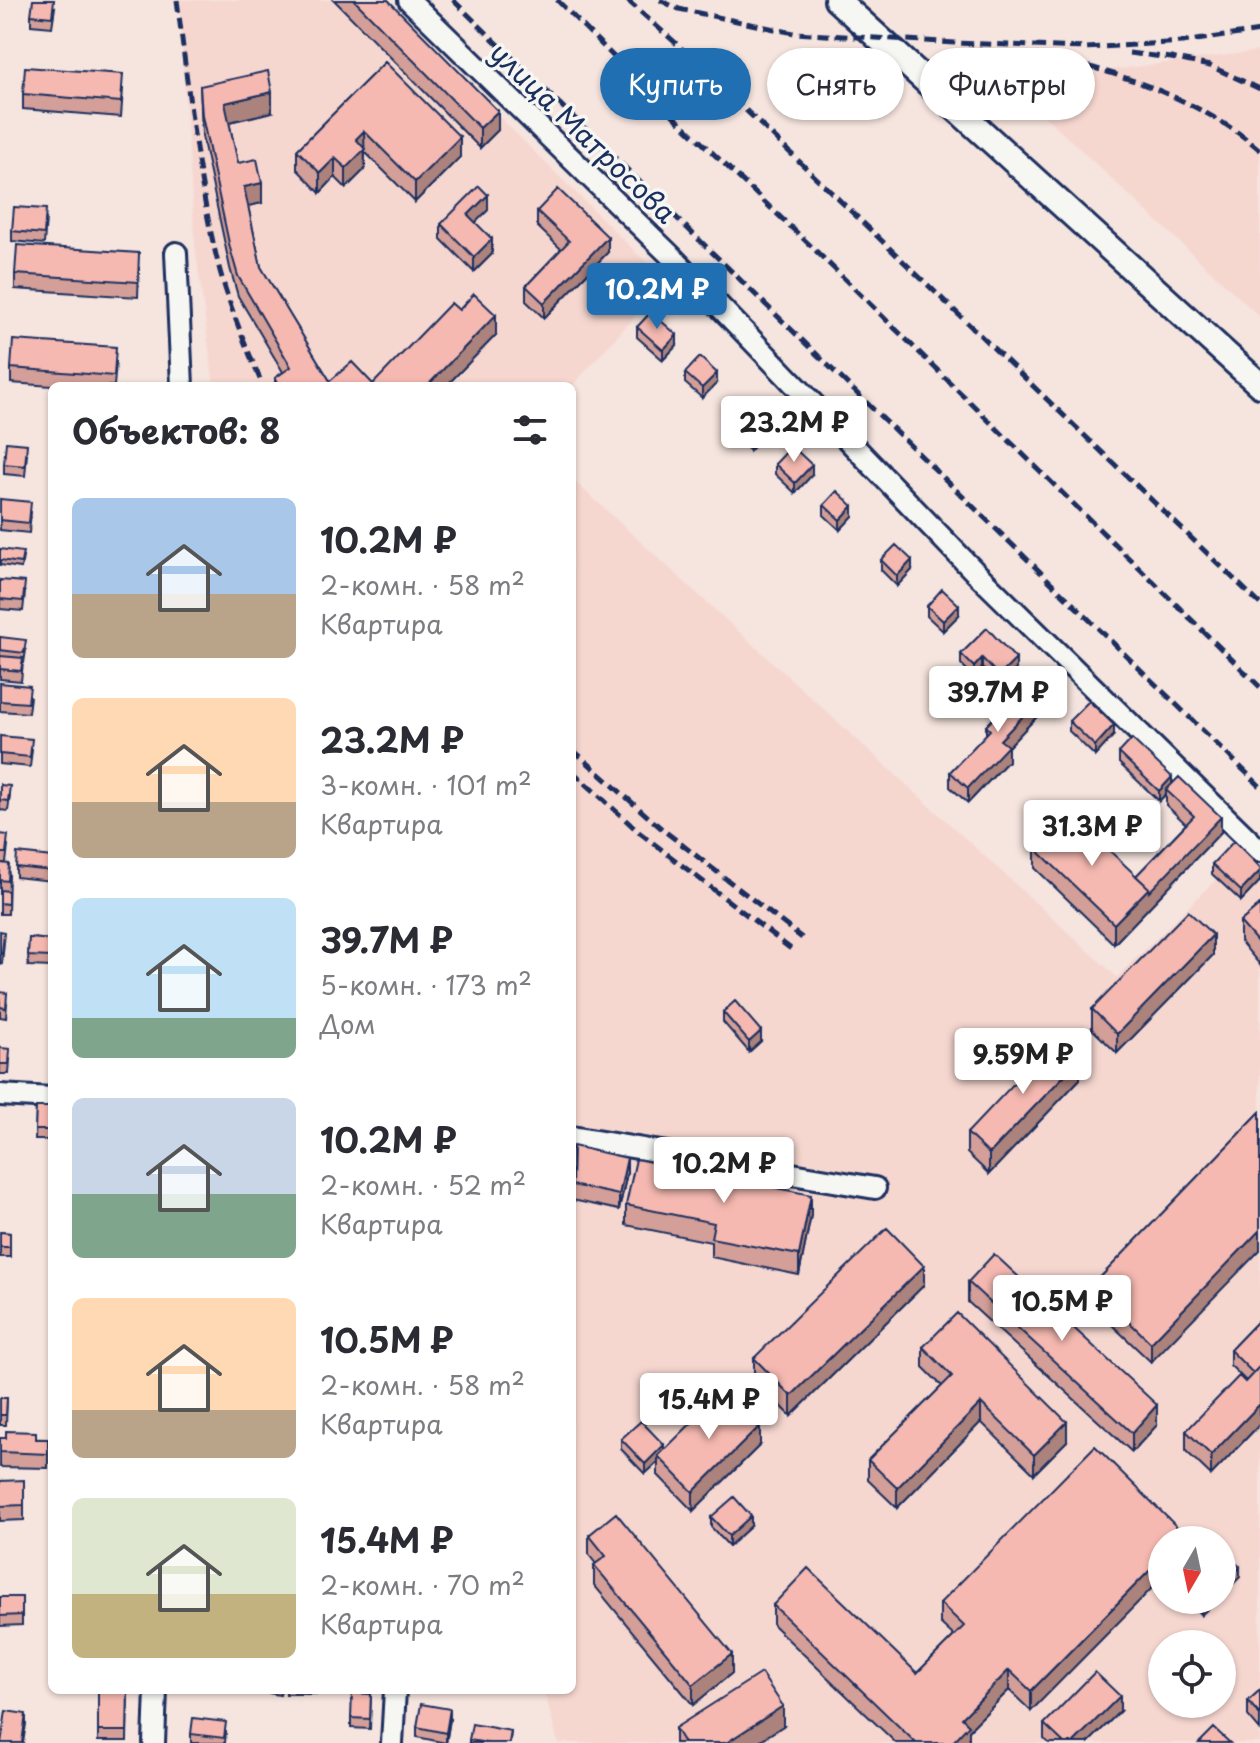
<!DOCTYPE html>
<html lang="ru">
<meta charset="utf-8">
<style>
body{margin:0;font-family:"Playpen Sans",sans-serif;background:#f7f7f7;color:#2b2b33;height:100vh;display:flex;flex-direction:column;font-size:30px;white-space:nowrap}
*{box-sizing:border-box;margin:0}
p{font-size:26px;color:#7c7c81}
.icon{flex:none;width:44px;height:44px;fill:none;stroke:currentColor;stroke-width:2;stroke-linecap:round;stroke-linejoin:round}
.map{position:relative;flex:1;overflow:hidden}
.details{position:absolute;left:48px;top:382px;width:528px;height:1312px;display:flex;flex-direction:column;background:#fff;border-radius:12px;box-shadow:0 2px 6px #0004}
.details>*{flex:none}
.guide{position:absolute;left:600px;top:48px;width:540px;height:72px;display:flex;gap:16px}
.needle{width:52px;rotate:189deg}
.buttons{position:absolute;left:1148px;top:1526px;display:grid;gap:16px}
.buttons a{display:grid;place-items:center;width:88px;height:88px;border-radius:50%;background:#fff;box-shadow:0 2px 6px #0004;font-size:40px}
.price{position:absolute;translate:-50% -68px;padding:0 18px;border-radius:8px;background:#fff;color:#222;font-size:26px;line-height:52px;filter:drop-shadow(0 2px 4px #0008)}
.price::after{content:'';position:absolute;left:50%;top:48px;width:24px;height:18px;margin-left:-12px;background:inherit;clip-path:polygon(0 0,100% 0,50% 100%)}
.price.on{background:#1f6fb2;color:#fff}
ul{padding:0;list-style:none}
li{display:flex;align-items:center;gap:24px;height:200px;padding:0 24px}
li span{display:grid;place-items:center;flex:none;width:224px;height:160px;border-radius:12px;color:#555}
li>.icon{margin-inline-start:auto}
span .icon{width:96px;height:96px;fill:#fffc;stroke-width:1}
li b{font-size:34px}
h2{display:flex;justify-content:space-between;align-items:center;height:96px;padding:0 24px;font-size:34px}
.tag{padding:0 28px;border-radius:36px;background:#fff;box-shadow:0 2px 6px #0004;font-size:28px;line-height:72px}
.tag.on{background:#1f6fb2;color:#fff}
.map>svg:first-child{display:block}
.built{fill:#f6d7d0;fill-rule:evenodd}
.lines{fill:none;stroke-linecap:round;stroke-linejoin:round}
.minor-casing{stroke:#1b2f5e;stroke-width:26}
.major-casing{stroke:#1b2f5e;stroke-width:30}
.minor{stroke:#f6f6f2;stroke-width:20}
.major{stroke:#f6f6f2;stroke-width:24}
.rail{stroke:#1b2f5e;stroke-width:5;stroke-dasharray:12 6;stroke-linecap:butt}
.wall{fill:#d39f98;stroke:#1b2f5e;stroke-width:2}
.shaded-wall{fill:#ac827c;stroke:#1b2f5e;stroke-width:2}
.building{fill:#f5b9b1;stroke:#1b2f5e;stroke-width:2}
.labels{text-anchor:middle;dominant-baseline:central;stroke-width:7;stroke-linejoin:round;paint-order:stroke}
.street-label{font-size:28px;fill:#1b2f5e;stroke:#f6f6f2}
</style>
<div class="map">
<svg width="1260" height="1743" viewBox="0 0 1260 1743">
<rect width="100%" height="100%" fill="#f6e4de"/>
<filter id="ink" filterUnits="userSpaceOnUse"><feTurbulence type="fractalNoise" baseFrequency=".0125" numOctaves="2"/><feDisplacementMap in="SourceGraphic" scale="16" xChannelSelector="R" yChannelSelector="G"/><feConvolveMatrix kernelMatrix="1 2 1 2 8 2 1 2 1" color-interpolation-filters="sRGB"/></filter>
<g filter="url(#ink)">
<path class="built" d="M179 0H381L666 282 572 386H214L195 245Z
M1260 51V317L1009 83Z
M572 479 1117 977 1240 856 1260 876V1743H558L544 1690H572ZM1162 1540H1222V1600H1162ZM1162 1644H1222V1704H1162Z"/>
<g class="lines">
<g class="minor-casing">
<path id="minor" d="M409 0 671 256 974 571 1260 851
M176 253 182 386
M0 1095 52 1098
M572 1137 875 1188
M154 1743 156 1690
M392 1743 395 1690"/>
</g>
<g class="major-casing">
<path id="major" d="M837 0 1260 385"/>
</g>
<use href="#minor" class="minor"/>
<use href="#major" class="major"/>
<path class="rail" d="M177 0C189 91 197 183 220 271 231 311 247 349 263 386
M453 0 1260 786
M557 0 660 103 813 248 1260 687
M627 0 678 45 1260 604
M660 0 679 9 794 33 957 43 1085 48 1182 42 1260 31
M1129 53 1171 58 1210 66 1260 89
M1036 55C1109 67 1204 101 1260 150
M572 749 662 829 802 938
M572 771 640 833 791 949"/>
</g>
<path class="wall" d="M334 0H388L498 130 480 148Z
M55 7 52 27 31 25V15Z
M385 62 460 157 415 202 365 152V169L346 188 335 177 320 193 297 169V150Z
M200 86 272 112 229 122 238 163 262 203 248 206 261 267 330 381 373 384 459 310 496 335 446 386H275V378L283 372 238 296 230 268 202 136Z
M123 89 121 117 23 109V94Z
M488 210 475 222 492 254 474 272 441 239V224Z
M537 211 608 252 544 318 526 301V286L561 249 537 226Z
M46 219 44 244 12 241V231Z
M139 268 138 297 15 289V274Z
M637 327 677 345 663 360 637 337Z
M116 362 114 386H52L11 383V368Z
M685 373 717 383 702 398 685 383Z
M730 421 767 432 750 451 730 431Z
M27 454 25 476 4 474V464Z
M775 464 812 475 795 493 775 474Z
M0 499 31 512 29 533 0 530Z
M824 505 853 516 840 530 824 515Z
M0 549 23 557 21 568 0 565Z
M881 560 912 570 897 586 881 570Z
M0 580 25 592 23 611 0 609Z
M927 606 959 615 943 631 927 616Z
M987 628 1016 669 999 686 982 668 974 677 961 664V654Z
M0 637 26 650 24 663H23L21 681 0 679Z
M0 683 30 696 28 713 0 711Z
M1048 705 1008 747V761L968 803 950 787V772L986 735V726Z
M1069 721 1114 735 1095 756 1069 731Z
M0 736 32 749 30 767 0 764Z
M1119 753 1172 784 1221 832 1114 944 1035 868V848L1136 876 1186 824 1166 805V794L1159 801 1119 763Z
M0 785 10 796 8 811 0 810Z
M0 834 8 845 6 863H0Z
M52 857V881L16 877V867Z
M0 863 9 874 8 914H0Z
M1212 864 1260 867V881L1241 901 1212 874Z
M1260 905V965L1240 941V922Z
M0 931 4 942 2 964 0 963Z
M29 938 52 940V967L28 966Z
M1213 955 1117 1053 1092 1029V1009Z
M0 992 7 1003 6 1018 0 1017Z
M723 1012 761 1041 749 1052 723 1022Z
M0 1048 10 1059 9 1074H0Z
M1080 1079 989 1174 967 1153V1133Z
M36 1107H52V1140H35Z
M1260 1112 1151 1362 1092 1306V1286Z
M572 1150 627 1173 619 1210 572 1200Z
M626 1205 811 1215 799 1275 711 1257V1242L626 1225Z
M0 1232 10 1233V1257H0Z
M968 1282 1157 1425 1132 1452 968 1302Z
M924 1285 791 1416 754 1378V1358Z
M1260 1319V1424L1211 1475 1186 1451V1431L1246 1381 1230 1365V1350Z
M923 1347 1067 1441 1034 1474 981 1422 897 1508 868 1480V1460L942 1386 923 1367Z
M0 1398H7L6 1425H0Z
M0 1438 48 1439V1468L0 1467Z
M621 1439 664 1449 760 1445 693 1511 658 1475V1462L645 1474 621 1449Z
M0 1481 24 1505V1520L0 1521Z
M711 1517 751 1526 729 1546 711 1527Z
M589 1535 732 1673 693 1705 594 1585V1565L596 1564 589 1555Z
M1185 1540 1031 1711 1009 1690 969 1730V1743H896L773 1625V1605L917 1673 954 1636 940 1623V1603Z
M0 1597H22V1625L0 1626Z
M1187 1600H1217L1201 1615Z
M98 1690H128L127 1741H98Z
M263 1690H281L280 1695 263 1692Z
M286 1690H316V1694H286Z
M1260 1690V1730L1248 1716V1701Z
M371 1694 370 1729 351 1728V1718Z
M1120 1711 1088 1743H1049L1044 1739V1724Z
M450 1719 446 1743 417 1737V1727Z
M783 1726 756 1743H675V1728Z
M511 1731 510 1743H469V1740Z
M226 1732 225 1743H191V1734Z"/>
<path class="shaded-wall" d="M272 92V112L225 123V103Z
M498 111V130L480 148V128Z
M364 131 365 169 346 188V168L356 139Z
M460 137V157L415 202V182Z
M335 158V177L320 193V173Z
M262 183V203L244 207V187Z
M488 195V210L468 230V215Z
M608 237V252L544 318V303Z
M492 239V254L474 272V257Z
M496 315V335L446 386H427Z
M677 335V345L663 360V350Z
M717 373V383L702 398V388Z
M767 422V432L750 451V440Z
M812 465V475L795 493V483Z
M853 506V516L840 530V520Z
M912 560V570L897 586V576Z
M959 605V615L943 631V621Z
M982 658V668L974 677V667Z
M1016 659V669L999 686V676Z
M1048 690V705L1008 747V761L968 803V788L1000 740Z
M1114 725V735L1095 756V746Z
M1172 777V787L1166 790V794L1159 801V791Z
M1221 817V832L1114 944V924L1149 888Z
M1260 871V881L1241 901V891Z
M1213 935V955L1117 1053V1034Z
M761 1031V1041L749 1052V1042Z
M1080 1059V1079L989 1174V1154Z
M627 1158V1173L619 1210V1195Z
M811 1195V1215L799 1275V1255Z
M1260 1230V1250L1151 1362V1343Z
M924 1266V1285L791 1416V1396Z
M981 1403V1422L897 1508V1488Z
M1260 1404V1424L1211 1475V1455Z
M1157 1405V1425L1132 1452V1433Z
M1067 1422V1441L1034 1474V1455Z
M760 1426V1445L693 1511V1492Z
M664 1445V1455L658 1456V1462L645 1474V1464Z
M751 1516V1526L729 1546V1536Z
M1162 1558V1578L1031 1711V1691Z
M1240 1567V1577L1222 1595V1585Z
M1207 1600H1217L1201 1615V1605Z
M732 1654V1673L693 1705V1685Z
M1009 1670V1690L969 1730V1743H952L962 1718Z
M1120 1696V1711L1088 1743H1073Z
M783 1706V1726L756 1743H726Z
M450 1709V1719L446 1743V1733Z
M26 1714V1724L23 1743H22Z"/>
<path class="building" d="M33 0H54L52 17 31 15Z
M354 0H388L498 111 480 128Z
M385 62 460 137 415 182 364 131 356 139 365 149 346 168 335 158 320 173 297 150Z
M25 67 123 74 121 102 23 94Z
M268 71 272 92 225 103 238 163 257 159 262 183 244 187 261 267 330 381 352 362 373 384 451 303 459 310 474 294 496 315 427 386H280L275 378 291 367 238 276 230 248 202 116 200 86Z
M479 186 488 195 468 215 492 239 474 257 441 224Z
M558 189 608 237 544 303 526 286 569 241 537 211Z
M14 207 46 209 44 234 12 231Z
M17 245 139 253 138 282 15 274Z
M651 312 677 335 663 350 637 327Z
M13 340 116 347 114 376 11 368Z
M700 357 717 373 702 388 685 373Z
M747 403 767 422 750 440 730 421Z
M6 442 27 444 25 466 4 464Z
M792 446 812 465 795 483 775 464Z
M837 491 853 506 840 520 824 505Z
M0 499 31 502 29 523 0 520Z
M896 545 912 560 897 576 881 560Z
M0 549 23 552 21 563 0 560Z
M0 580 25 582 23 601 0 599Z
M942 589 959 605 943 621 927 606Z
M987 628 1016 659 999 676 982 658 974 667 961 654Z
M0 637 26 640 24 653 0 650Z
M0 656 23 658 21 671 0 669Z
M1033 677 1048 690 1000 740 1008 746 968 788 950 772 990 730 986 726Z
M0 683 30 686 28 703 0 701Z
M1089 701 1114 725 1095 746 1069 721Z
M0 736 32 739 30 757 0 754Z
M1132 739 1172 777 1159 791 1119 753Z
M1179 777 1221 817 1149 892V888L1136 876 1194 816 1166 790Z
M0 785 10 786 8 801 0 800Z
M1069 812 1149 888 1114 924 1035 848Z
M0 834 8 835 6 853H0Z
M1234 841 1260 867V871L1241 891 1212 864Z
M17 853 52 857V871L16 867Z
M0 863 9 864 8 881 0 880Z
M0 890 8 891V904L0 903Z
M1260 905V945L1240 922Z
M1188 911 1213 935 1117 1034 1092 1009Z
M0 931 4 932 2 954 0 953Z
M29 938 52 940V957L28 956Z
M0 992 7 993 6 1008 0 1007Z
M735 1001 761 1031 749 1042 723 1012Z
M1057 1038 1080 1059 989 1154 967 1133Z
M0 1048 10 1049 9 1064H0Z
M36 1107H52V1130H35Z
M1260 1112V1230L1151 1343 1092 1286Z
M573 1146 627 1158 619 1195 572 1185Z
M636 1159 811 1195 799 1255 711 1238 714 1223 626 1205Z
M887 1228 924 1266 791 1396 754 1358Z
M0 1232 10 1233V1247H0Z
M994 1254 1157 1405 1132 1433 968 1282Z
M957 1313 1067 1422 1034 1455 981 1403 897 1488 868 1460 952 1376 923 1347Z
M1260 1319V1366L1253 1373 1230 1350Z
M1260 1366V1404L1211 1455 1186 1431 1239 1376 1245 1382Z
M725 1390 760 1426 693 1492 658 1456Z
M0 1398H7L6 1415H0Z
M641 1421 664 1445 645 1464 621 1439Z
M6 1431 36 1432V1439H48V1454L0 1452V1438H6Z
M1095 1446 1185 1535 1180 1540H1162V1558L1031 1691 1009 1670 962 1718 969 1725 952 1743H916L773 1605 808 1568 917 1673 964 1626 940 1603Z
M24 1480V1505L0 1506V1481Z
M734 1497 751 1516 729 1536 711 1517Z
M616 1513 732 1654 693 1685 594 1565 606 1556 589 1535Z
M1224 1551 1240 1567 1222 1585V1553Z
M0 1597H22V1615L0 1616Z
M1196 1600H1207L1201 1605Z
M1095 1672 1120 1696 1073 1743H1064L1044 1724Z
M761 1673 783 1706 726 1743H684L675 1728Z
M98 1690H128L127 1731H98Z
M1260 1690V1715L1248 1701Z
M352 1693 371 1694 370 1719 351 1718Z
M421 1704 450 1709 446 1733 417 1727Z
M6 1711 26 1714 22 1743H1Z
M193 1718 226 1722 224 1738 191 1734Z
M472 1724 511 1731 509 1743H488L469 1740Z
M1214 1728 1230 1743H1199Z"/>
</g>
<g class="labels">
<g class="street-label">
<text transform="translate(584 132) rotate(44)">улица Матросова</text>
</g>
</g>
</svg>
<div class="buttons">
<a><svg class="needle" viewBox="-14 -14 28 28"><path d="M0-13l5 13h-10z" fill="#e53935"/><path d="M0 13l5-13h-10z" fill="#7c7c81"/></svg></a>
<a><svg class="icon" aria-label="locate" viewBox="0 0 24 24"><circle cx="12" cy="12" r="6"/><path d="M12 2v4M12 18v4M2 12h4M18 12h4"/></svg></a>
</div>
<b class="price on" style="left:657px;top:331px">10.2M ₽</b>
<b class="price" style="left:794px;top:464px">23.2M ₽</b>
<b class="price" style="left:998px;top:734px">39.7M ₽</b>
<b class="price" style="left:1092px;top:868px">31.3M ₽</b>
<b class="price" style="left:1023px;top:1096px">9.59M ₽</b>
<b class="price" style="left:724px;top:1205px">10.2M ₽</b>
<b class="price" style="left:1062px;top:1343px">10.5M ₽</b>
<b class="price" style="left:709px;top:1441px">15.4M ₽</b>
<div class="guide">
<a class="tag on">Купить</a>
<a class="tag">Снять</a>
<a class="tag">Фильтры</a>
</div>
<section class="details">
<h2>Объектов: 8<svg class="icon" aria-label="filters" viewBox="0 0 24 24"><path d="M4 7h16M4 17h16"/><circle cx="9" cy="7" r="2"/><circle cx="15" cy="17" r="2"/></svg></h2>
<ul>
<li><span style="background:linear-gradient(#a9c7e8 60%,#b9a48a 0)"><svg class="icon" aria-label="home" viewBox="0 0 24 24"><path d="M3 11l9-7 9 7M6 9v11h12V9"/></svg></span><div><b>10.2M ₽</b><p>2-комн. · 58 m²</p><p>Квартира</p></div></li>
<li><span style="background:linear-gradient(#ffd9b3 65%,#b9a48a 0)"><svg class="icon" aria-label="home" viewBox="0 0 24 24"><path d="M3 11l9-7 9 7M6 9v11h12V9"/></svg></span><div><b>23.2M ₽</b><p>3-комн. · 101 m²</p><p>Квартира</p></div></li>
<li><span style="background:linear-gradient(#bfe0f5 75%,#7fa58c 0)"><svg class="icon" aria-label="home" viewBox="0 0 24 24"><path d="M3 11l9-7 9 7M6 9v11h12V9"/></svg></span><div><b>39.7M ₽</b><p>5-комн. · 173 m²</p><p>Дом</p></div></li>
<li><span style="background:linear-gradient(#c9d6e8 60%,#7fa58c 0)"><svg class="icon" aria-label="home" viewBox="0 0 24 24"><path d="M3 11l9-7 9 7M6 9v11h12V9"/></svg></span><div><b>10.2M ₽</b><p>2-комн. · 52 m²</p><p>Квартира</p></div></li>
<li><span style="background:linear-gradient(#ffd9b3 70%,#b9a48a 0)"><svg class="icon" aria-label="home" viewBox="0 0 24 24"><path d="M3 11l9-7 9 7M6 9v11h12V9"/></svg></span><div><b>10.5M ₽</b><p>2-комн. · 58 m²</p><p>Квартира</p></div></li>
<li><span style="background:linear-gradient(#dfe7d0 60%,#c2b280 0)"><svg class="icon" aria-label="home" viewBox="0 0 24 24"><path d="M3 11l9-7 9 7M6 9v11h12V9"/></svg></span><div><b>15.4M ₽</b><p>2-комн. · 70 m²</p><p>Квартира</p></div></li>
</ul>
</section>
</div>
